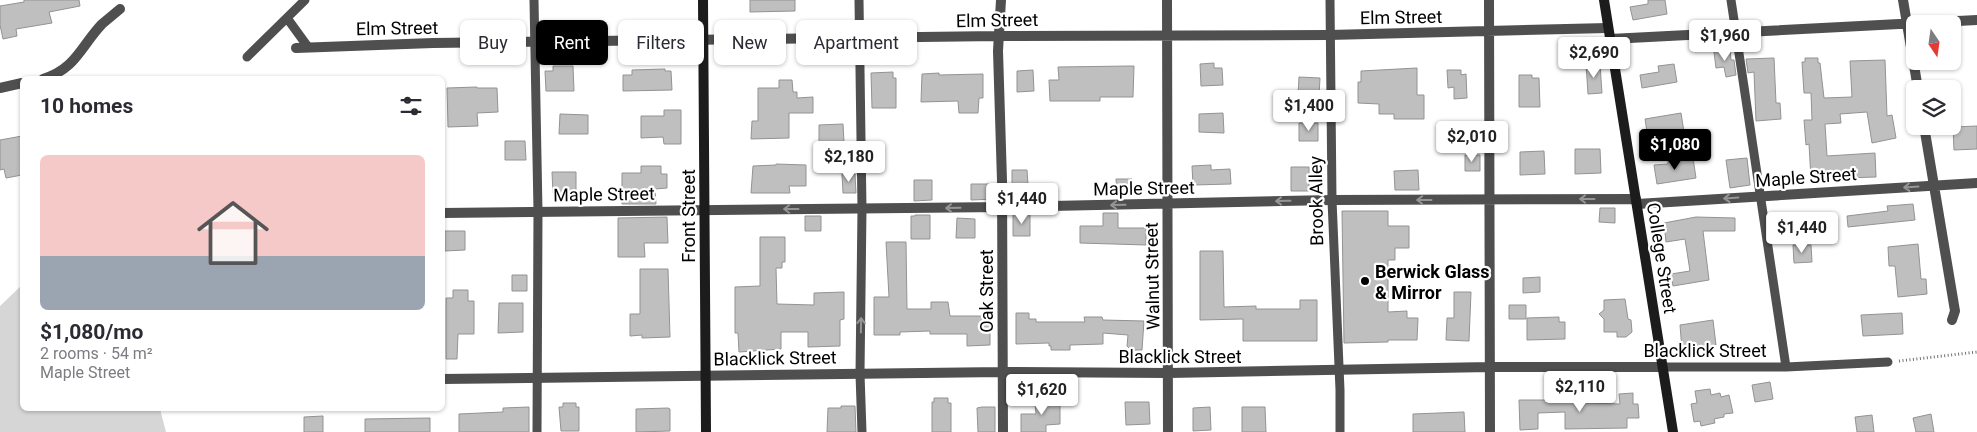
<!DOCTYPE html>
<meta charset="utf-8">
<style>
body{margin:0;font-family:Roboto,sans-serif;background:#f7f7f7;color:#2b2b33;height:100vh;display:flex;flex-direction:column;font-size:19px;white-space:nowrap}
*{box-sizing:border-box;margin:0}
p{font-size:16px;color:#7c7c81}
.icon{flex:none;width:28px;height:28px;fill:none;stroke:currentColor;stroke-width:2;stroke-linecap:round;stroke-linejoin:round}
.map{position:relative;flex:1;overflow:hidden}
.sheet{position:absolute;left:20px;top:76px;width:425px;height:335px;display:flex;flex-direction:column;background:#fff;border-radius:8px;box-shadow:0 1px 4px #0004}
.sheet>*{flex:none}
.top-card{position:absolute;left:460px;top:20px;width:475px;height:45px;display:flex;gap:10px}
.needle{width:32px;rotate:167deg}
.fabs{position:absolute;left:1906px;top:15px;display:grid;gap:10px}
.fabs a{display:grid;place-items:center;width:55px;height:55px;border-radius:8px;background:#fff;box-shadow:0 1px 4px #0004;font-size:25px}
.price{position:absolute;translate:-50% -42px;padding:0 11px;border-radius:5px;background:#fff;color:#222;font-size:16px;line-height:32px;filter:drop-shadow(0 1px 2px #0008)}
.price::after{content:'';position:absolute;left:50%;top:30px;width:15px;height:11px;margin-left:-8px;background:inherit;clip-path:polygon(0 0,100% 0,50% 100%)}
.price.on{background:#000;color:#fff}
ul{padding:0;list-style:none}
li{display:grid;align-content:center;gap:10px;height:265px;padding:0 20px}
li span{display:grid;place-items:center;height:155px;border-radius:8px;color:#555}
li>.icon{margin-inline-start:auto}
span .icon{width:90px;height:90px;fill:#fffc;stroke-width:1}
li b{font-size:21px}
h2{display:flex;justify-content:space-between;align-items:center;height:60px;padding:0 20px;font-size:21px}
.chip{padding:0 18px;border-radius:8px;background:#fff;box-shadow:0 1px 4px #0004;font-size:18px;line-height:45px}
.chip.on{background:#000;color:#fff}
.map>svg:first-child{display:block}
.green{fill:#d6d6d6}
.building{fill:#bfbfbf;stroke:#939393}
.lines{fill:none;stroke-linecap:round;stroke-linejoin:round}
.path{stroke:#717171;stroke-width:3;stroke-dasharray:1 2.5;stroke-linecap:butt}
.lane{stroke:#4f4f4f;stroke-width:9}
.street{stroke:#4f4f4f;stroke-width:10}
.secondary{stroke:#1c1c1c;stroke-width:10}
.oneway{stroke:#959595}
.poi-dot{fill:#000;stroke:#fff;stroke-width:2}
.labels{text-anchor:middle;dominant-baseline:central;stroke-width:4.5;stroke-linejoin:round;paint-order:stroke}
.street-label{font-size:18px;fill:#000;stroke:#fff}
.poi-label{font-size:18px;font-weight:bold;fill:#000;stroke:#fff;text-anchor:start}
</style>
<div class="map">
<svg width="1977" height="432" viewBox="0 0 1977 432">
<rect width="100%" height="100%" fill="#fff"/>
<path class="green" d="M22 285V409H160L166 432H0V306Z"/>
<path class="building" d="M24 0H79L80 6 49 12 52 23 16 29 17 36 3 39 0 25V6L24 2Z
M750 0H795V11L750 12Z
M1648 0H1665L1667 14 1633 20 1630 7 1648 4Z
M1730 50 1731 60H1734L1736 75 1726 77 1724 67 1716 68 1714 52Z
M1774 58 1776 103H1780L1781 119 1756 121 1754 72 1748 73 1746 59Z
M1805 58H1818V63H1820L1824 98 1852 97 1850 61 1885 60 1887 116 1892 115 1896 138 1872 143 1867 112 1840 114 1841 123 1825 124 1827 156 1875 153 1876 177 1811 179 1809 144 1806 145 1804 120H1812L1811 93H1804L1802 62H1805Z
M1214 63V68H1222L1223 85 1201 86 1200 64Z
M1586 64H1600L1602 93 1588 94Z
M1674 64 1677 82 1642 88 1640 75 1659 72 1658 66Z
M553 66H573L574 91H546L545 71H553Z
M1130 66H1134L1133 97H1100V101H1050L1049 80H1059L1058 67Z
M1417 68V95H1424V119H1394V114H1379V104L1358 103V82H1361V71Z
M665 69V71H671L672 90 623 91V75H632V70Z
M1033 70 1034 91 1017 92V71Z
M1447 70H1461V75L1466 74 1467 98 1454 99V87L1448 88Z
M893 72V78H896V108H872L871 73Z
M939 73V75L983 74V98H979L978 113H959L958 101 921 102 922 74Z
M1519 75H1532V78H1539L1540 107H1519Z
M1299 77 1320 78 1319 96 1298 95Z
M779 80H792L793 92H797V98L813 97V113H789V138L751 139 752 121H758V88H779Z
M477 87V88H497L498 112 477 113 478 126 448 127 447 88Z
M664 110H681V144H664L663 137 641 138V116H664Z
M1223 113 1224 133 1199 132V114Z
M1681 113 1684 132 1648 138 1645 119Z
M560 114 588 115V134H559Z
M1299 123H1318V141H1299Z
M843 124 844 143 819 144V125Z
M1977 126V149L1954 150 1953 127Z
M22 136V175L6 178 4 169 0 170V140Z
M505 141H525L526 160H505Z
M1575 149H1600L1601 173 1575 174Z
M1544 151 1545 174 1520 175V152Z
M1465 155H1480V171H1465Z
M1693 158 1696 178 1657 184 1654 165 1668 164V161Z
M1747 158 1750 185 1730 188 1726 160Z
M776 164 806 165V186H789L790 193H751L753 166 776 165Z
M1211 165V170L1230 169 1231 184 1193 185 1192 166Z
M641 166H661V174H667V188L655 189 656 204H622V173H641Z
M1291 167H1309V191H1291Z
M1012 170H1027L1029 200 1009 199V185H1012Z
M1418 170 1419 190H1395L1394 171Z
M552 172H576V193H553Z
M842 174H855L856 193H843Z
M1116 179H1132V193L1117 194Z
M914 180H932V200L914 201Z
M971 184H995V199L971 200Z
M1913 204 1915 220 1848 227 1847 216 1888 211 1887 206Z
M1600 208H1615V223L1599 222Z
M1342 211H1388V226H1409V248H1395V260H1388V312L1407 311V318H1418L1417 340H1388V342L1344 343Z
M1030 213V236H1013V214Z
M1103 213H1118V228H1146V245L1080 243V226H1103Z
M915 215H930V239H911V216H915Z
M805 216H821V231H805Z
M667 217 668 243H644L645 257H618V218Z
M1696 217 1735 218V231H1703L1709 280 1673 286 1671 274 1690 271 1685 239 1666 242 1664 223Z
M957 218 975 219V238H956Z
M445 231H465V250L445 251Z
M760 237H785V262H782V268H776L777 304 814 305V293L844 292V319L840 320V346L808 347V332H781V349L739 352 738 333H735V287L760 286Z
M886 242H906L907 309H931V302H948L950 316H990V345L967 346V334H930V331L900 332V335H874V297H889Z
M1918 244 1921 279H1926L1927 294 1898 297 1895 266H1889L1888 247Z
M1793 245H1811L1812 262 1794 263Z
M1200 251H1223L1224 307 1256 306V309H1300V300H1317V341H1243V319L1200 320Z
M640 269H668L670 337 642 338V335L630 336V314H640Z
M512 275H527V291H512Z
M1540 277V292L1523 293V278Z
M453 290H468V301H474V334H458L457 359H446V298H453Z
M1454 292H1471L1469 341 1446 340 1447 318H1454Z
M1625 299 1628 319 1631 320 1632 332 1626 337H1617V332H1604V319L1599 314 1604 310V300Z
M499 303H523V332L498 333Z
M1509 305H1526V319H1509Z
M1016 313H1029V319H1036V322H1085L1084 317H1102L1103 320 1144 321 1142 350H1131L1127 346 1128 335 1103 333V344L1070 345V350H1051V346H1049V343L1016 344Z
M1902 313 1903 334 1863 336 1861 315Z
M1559 317V322H1565V339L1527 340V318Z
M1713 320 1716 345 1682 350 1680 325Z
M1770 382 1773 399 1755 402 1752 385Z
M1710 389 1711 395 1720 393 1721 397 1729 395 1733 413 1724 414V417L1714 419 1715 423 1701 426 1700 421 1694 422 1691 404 1697 403 1695 391Z
M1633 393V404H1638L1639 418H1627V428L1565 429V412L1538 413V429L1520 430 1519 400H1587V403L1620 404 1619 394Z
M1054 397V401H1060V424L1046 425V432H1021V414H1036L1035 402H1041V398Z
M934 398H948V403H951V432H932V402H934Z
M1125 402H1149L1150 424 1126 425Z
M563 403H576V407H579V431H561L559 407H563Z
M841 406H855L856 432H827L828 408H841Z
M529 407V432H459V414L503 412V408Z
M982 407H995V432H978L977 408Z
M1210 407 1211 430 1193 431V408Z
M1242 407H1265L1266 432H1242Z
M668 408 670 409V431L636 432V409Z
M1464 412 1465 432H1413V414Z
M1931 414 1934 432H1916L1913 418Z
M1872 415 1874 432H1857L1855 417Z
M323 416V432H304V417Z
M430 418V432H365V419Z"/>
<g class="lines">
<path class="path" d="M1899 361 1977 352"/>
<path class="lane" d="M534 0 538 211 537 432
M859 0 862 209 860 374 862 432
M1330 0 1332 200 1340 390V432
M1731 0 1786 367
M287 18 308 47
M247 57 305 0
M1663 367H1786L1888 362"/>
<path class="street" d="M1001 0 998 51 1002 181 1003 432
M1167 0 1168 432
M1489 0 1490 432
M1903 0 1918 89
M1610 39 1977 20
M296 48 433 43 999 36 1329 35 1608 28
M43 79C76 69 81 46 102 24 108 19 114 14 120 9
M0 88 22 83
M1924 126 1955 311 1952 320
M1637 204 1977 183
M442 213 1002 207 1332 200 1636 199
M442 379 1002 372 1169 373 1490 367H1663"/>
<path class="secondary" d="M703 0 706 432
M1604 0 1673 432"/>
</g>
<defs><path id="oneway-shaft" d="M-6 0H5M1.5-3L5.5 0L1.5 3" fill="none" stroke-width="1.6" stroke-linecap="round" stroke-linejoin="round" transform="scale(1.25)"/></defs>
<g class="oneway">
<use href="#oneway-shaft" transform="translate(1911 187) rotate(176)"/>
<use href="#oneway-shaft" transform="translate(1731 198) rotate(176)"/>
<use href="#oneway-shaft" transform="translate(1587 199) rotate(180)"/>
<use href="#oneway-shaft" transform="translate(1424 200) rotate(-180)"/>
<use href="#oneway-shaft" transform="translate(1283 201) rotate(179)"/>
<use href="#oneway-shaft" transform="translate(1118 205) rotate(179)"/>
<use href="#oneway-shaft" transform="translate(953 208) rotate(179)"/>
<use href="#oneway-shaft" transform="translate(791 209) rotate(180)"/>
<use href="#oneway-shaft" transform="translate(861 325) rotate(-89)"/>
</g>
<circle class="poi-dot" cx="1365" cy="281" r="5"/>
<g class="labels">
<g class="street-label">
<text transform="translate(1401 17) rotate(-1)">Elm Street</text>
<text transform="translate(997 20) rotate(-1)">Elm Street</text>
<text transform="translate(397 28) rotate(-1)">Elm Street</text>
<text transform="translate(1806 177) rotate(-4)">Maple Street</text>
<text transform="translate(1144 188) rotate(-1)">Maple Street</text>
<text transform="translate(604 194) rotate(-1)">Maple Street</text>
<text transform="translate(1316 201) rotate(-91)">Brook Alley</text>
<text transform="translate(688 216) rotate(-90)">Front Street</text>
<text transform="translate(1662 258) rotate(81)">College Street</text>
<text transform="translate(1152 276) rotate(-91)">Walnut Street</text>
<text transform="translate(986 291) rotate(-90)">Oak Street</text>
<text x="1705" y="350">Blacklick Street</text>
<text x="1180" y="356">Blacklick Street</text>
<text transform="translate(775 358) rotate(-1)">Blacklick Street</text>
</g>
<g class="poi-label">
<text x="1375" y="271">Berwick Glass<tspan x="1375" dy="21">&amp; Mirror</tspan></text>
</g>
</g>
</svg>
<div class="fabs">
<a><svg class="needle" viewBox="-14 -14 28 28"><path d="M0-13l5 13h-10z" fill="#e53935"/><path d="M0 13l5-13h-10z" fill="#7c7c81"/></svg></a>
<a><svg class="icon" aria-label="layers" viewBox="0 0 24 24"><path d="M12 4l9 5-9 5-9-5zM3 14l9 5 9-5"/></svg></a>
</div>
<b class="price" style="left:1725px;top:62px">$1,960</b>
<b class="price" style="left:1594px;top:79px">$2,690</b>
<b class="price" style="left:1309px;top:132px">$1,400</b>
<b class="price" style="left:1472px;top:163px">$2,010</b>
<b class="price on" style="left:1675px;top:171px">$1,080</b>
<b class="price" style="left:849px;top:183px">$2,180</b>
<b class="price" style="left:1022px;top:225px">$1,440</b>
<b class="price" style="left:1802px;top:254px">$1,440</b>
<b class="price" style="left:1580px;top:413px">$2,110</b>
<b class="price" style="left:1042px;top:416px">$1,620</b>
<div class="top-card">
<a class="chip">Buy</a>
<a class="chip on">Rent</a>
<a class="chip">Filters</a>
<a class="chip">New</a>
<a class="chip">Apartment</a>
</div>
<section class="sheet">
<h2>10 homes<svg class="icon" aria-label="filters" viewBox="0 0 24 24"><path d="M4 7h16M4 17h16"/><circle cx="9" cy="7" r="2"/><circle cx="15" cy="17" r="2"/></svg></h2>
<ul>
<li><span style="background:linear-gradient(#f6c9c9 65%,#9aa5b1 0)"><svg class="icon" aria-label="home" viewBox="0 0 24 24"><path d="M3 11l9-7 9 7M6 9v11h12V9"/></svg></span><div><b>$1,080/mo</b><p>2 rooms · 54 m²</p><p>Maple Street</p></div></li>
</ul>
</section>
</div>
